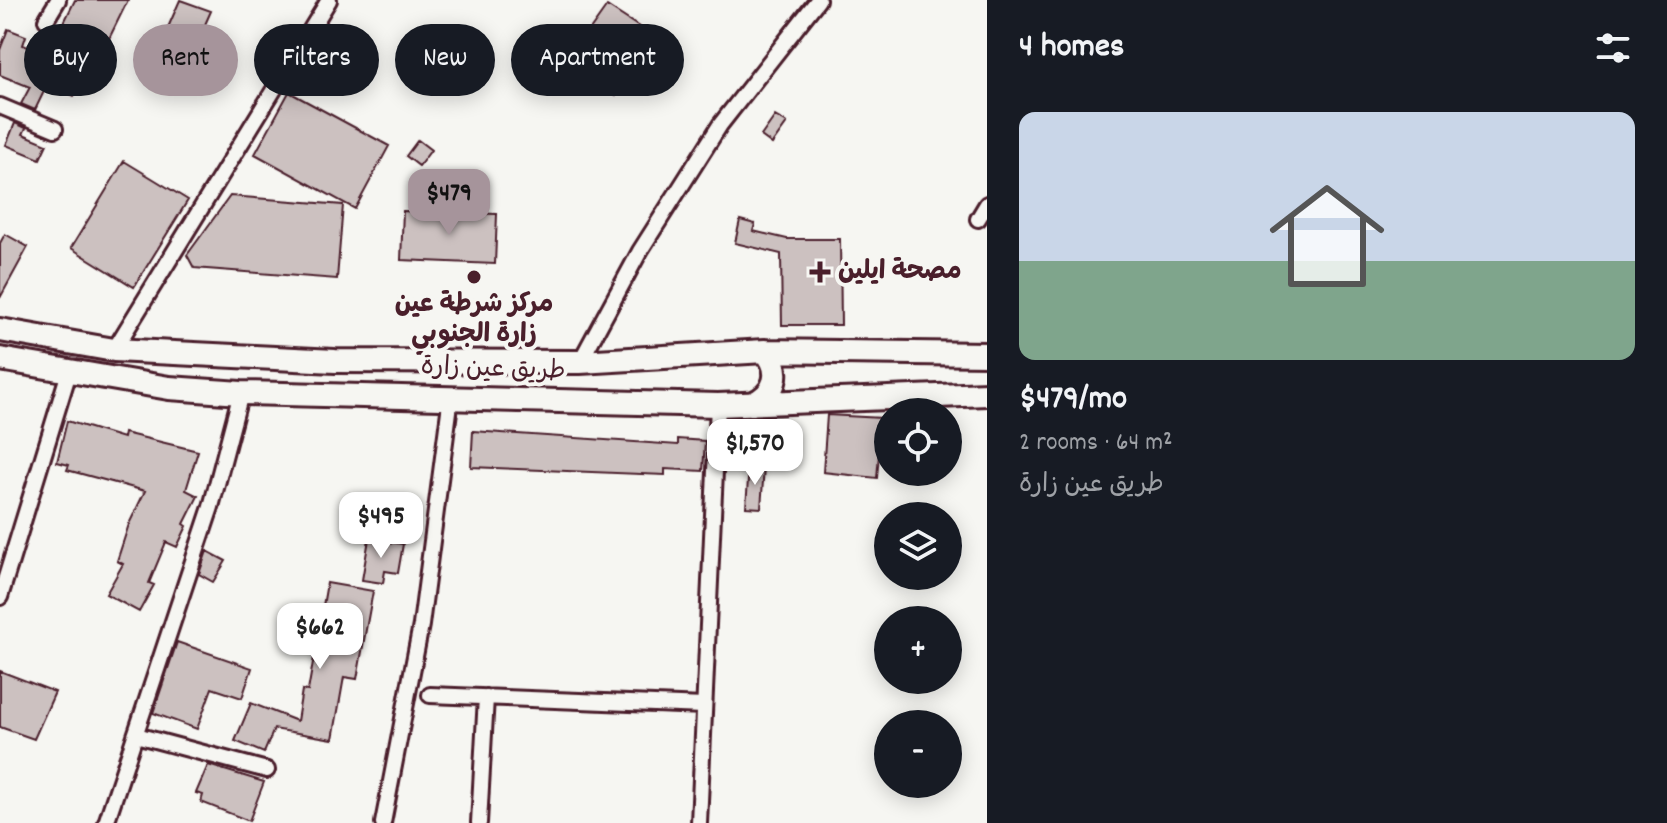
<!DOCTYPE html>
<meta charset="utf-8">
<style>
body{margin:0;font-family:Dekko,"Playpen Sans Arabic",sans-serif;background:#20242c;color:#f1f3f6;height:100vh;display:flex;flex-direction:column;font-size:30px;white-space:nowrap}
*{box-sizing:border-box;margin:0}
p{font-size:26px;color:#9ea1a6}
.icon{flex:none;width:44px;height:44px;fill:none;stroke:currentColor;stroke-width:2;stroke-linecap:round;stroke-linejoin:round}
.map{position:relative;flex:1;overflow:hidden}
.side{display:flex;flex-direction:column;background:#171b24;width:680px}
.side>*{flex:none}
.guide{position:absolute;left:24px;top:24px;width:760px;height:72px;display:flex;gap:16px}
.tools{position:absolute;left:874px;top:398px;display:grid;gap:16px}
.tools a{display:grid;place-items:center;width:88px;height:88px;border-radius:50%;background:#171b24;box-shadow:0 4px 20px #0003;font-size:40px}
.price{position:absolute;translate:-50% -68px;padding:0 18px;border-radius:16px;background:#fff;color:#222;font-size:26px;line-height:52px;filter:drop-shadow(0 2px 4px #0008)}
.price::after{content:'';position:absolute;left:50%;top:48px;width:24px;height:18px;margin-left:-12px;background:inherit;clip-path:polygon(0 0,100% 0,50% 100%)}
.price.current{background:#a6949b;color:#111}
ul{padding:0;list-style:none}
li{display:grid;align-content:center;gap:16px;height:424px;padding:0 32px}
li+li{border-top:2px solid #363941}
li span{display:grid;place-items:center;height:248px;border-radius:16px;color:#555}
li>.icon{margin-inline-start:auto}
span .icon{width:144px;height:144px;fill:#fffc;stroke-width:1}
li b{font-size:34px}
h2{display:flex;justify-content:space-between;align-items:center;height:96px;padding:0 32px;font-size:34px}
.pill{padding:0 28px;border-radius:36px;background:#171b24;box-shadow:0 4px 20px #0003;font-size:28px;line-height:72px}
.pill.current{background:#a6949b;color:#111}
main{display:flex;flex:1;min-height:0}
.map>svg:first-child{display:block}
.building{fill:#ccc1c0;stroke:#4a1f2b;stroke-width:2}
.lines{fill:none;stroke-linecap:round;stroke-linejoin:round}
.minor-casing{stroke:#4a1f2b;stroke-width:20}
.primary-casing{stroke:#4a1f2b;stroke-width:28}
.minor{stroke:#f6f6f2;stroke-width:14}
.primary{stroke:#f6f6f2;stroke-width:22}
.poi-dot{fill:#4a1f2b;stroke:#f6f6f2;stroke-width:3}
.labels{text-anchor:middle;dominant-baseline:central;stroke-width:8;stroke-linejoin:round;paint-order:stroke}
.poi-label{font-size:26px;font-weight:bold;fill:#4a1f2b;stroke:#f6f6f2;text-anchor:start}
.street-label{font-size:26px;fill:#4a1f2b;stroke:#f6f6f2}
</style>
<main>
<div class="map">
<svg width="987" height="823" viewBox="0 0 987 823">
<rect width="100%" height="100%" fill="#f6f6f2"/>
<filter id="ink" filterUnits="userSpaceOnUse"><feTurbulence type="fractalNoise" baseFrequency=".0125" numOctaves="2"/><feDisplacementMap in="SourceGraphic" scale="16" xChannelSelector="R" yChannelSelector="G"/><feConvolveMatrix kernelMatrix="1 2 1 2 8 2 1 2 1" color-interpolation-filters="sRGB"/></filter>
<g filter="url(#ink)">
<path class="building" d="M75 0H128L101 55 91 50 76 79 81 81 74 96 48 83 35 110 21 104 30 87 0 75V50L8 29 26 36 23 45 48 55Z
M180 0 211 11 196 45 166 32Z
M607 6 656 38 616 95 568 61Z
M289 92 389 146 355 209 255 154Z
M775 116 787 123 772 144 761 136Z
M15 123 26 128 23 134 47 144 40 159 6 145Z
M418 140 431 150 419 166 406 156Z
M124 161 188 200 134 287 71 248Z
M230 196 343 205 337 279 194 268 187 255Z
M403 211 497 214 495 264 401 260Z
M740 220 755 224 753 231 787 239H840L841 325H782L781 254 735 243Z
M5 234 28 247 0 298V243Z
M827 415 882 418 877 478 823 472Z
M67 421 123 438 124 433 198 451 186 490 198 496 184 524 187 526 177 547 166 542 149 583 154 585 139 612 106 594 123 564 117 561 129 524 145 491 67 470 69 465 57 462Z
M473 431 678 445V439L705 441 703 471 665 469V475L471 467Z
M749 466 764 467 761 508 746 507Z
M369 539 403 544 398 573 385 571 383 583 362 580Z
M207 551 226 561 213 582 199 574Z
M327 583 373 591 357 679 344 677 333 739 274 729 264 753 235 741 251 703 297 721 302 690 308 691Z
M177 642 252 668 242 698 212 688 197 729 153 713Z
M0 671 55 692 34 739 0 727Z
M208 765 264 782 249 821 201 802 203 795 196 793Z"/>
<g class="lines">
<g class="minor-casing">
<path id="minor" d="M46 20 58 0
M0 106 55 129
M978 219 987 204
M114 350 329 0
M580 362 640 251 720 125 818 0
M0 597 69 372
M430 695 704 706
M136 735 267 770
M106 823 211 507 241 393
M383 823 421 625 451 396
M479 823 486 697
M699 823 718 405"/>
</g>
<g class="primary-casing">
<path id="primary" d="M0 330 114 350 335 361 580 362 765 351 987 354
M0 359 169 388 241 393 718 405 987 394
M752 404C776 394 783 371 765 351"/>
</g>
<use href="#minor" class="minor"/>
<use href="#primary" class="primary"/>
</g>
</g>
<g class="poi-dot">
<path d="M816 260h8v8h8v8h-8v8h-8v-8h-8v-8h8z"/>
<circle cx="474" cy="277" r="8"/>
</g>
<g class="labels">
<g class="poi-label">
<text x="838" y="272">مصحة ايلين</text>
<text x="474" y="305" text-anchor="middle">مركز شرطة عين<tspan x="474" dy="30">زارة الجنوبي</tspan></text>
</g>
<g class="street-label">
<text transform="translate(493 370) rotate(2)">طريق عين زارة</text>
</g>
</g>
</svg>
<div class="tools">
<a><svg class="icon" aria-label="locate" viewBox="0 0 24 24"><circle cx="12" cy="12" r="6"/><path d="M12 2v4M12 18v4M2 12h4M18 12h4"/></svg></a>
<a><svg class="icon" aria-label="layers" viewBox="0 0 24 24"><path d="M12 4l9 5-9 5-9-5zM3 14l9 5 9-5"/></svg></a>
<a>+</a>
<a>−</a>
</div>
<b class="price current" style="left:449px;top:237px">$479</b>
<b class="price" style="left:755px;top:487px">$1,570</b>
<b class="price" style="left:381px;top:560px">$495</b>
<b class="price" style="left:320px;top:671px">$662</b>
<div class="guide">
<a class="pill">Buy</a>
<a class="pill current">Rent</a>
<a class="pill">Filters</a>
<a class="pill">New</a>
<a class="pill">Apartment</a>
</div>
</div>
<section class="side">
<h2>4 homes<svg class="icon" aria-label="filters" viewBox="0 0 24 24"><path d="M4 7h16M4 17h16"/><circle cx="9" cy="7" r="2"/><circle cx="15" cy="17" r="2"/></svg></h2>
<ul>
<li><span style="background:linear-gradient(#c9d6e8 60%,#7fa58c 0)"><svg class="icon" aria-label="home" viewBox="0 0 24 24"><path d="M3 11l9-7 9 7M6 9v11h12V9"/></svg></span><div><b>$479/mo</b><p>2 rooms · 64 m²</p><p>طريق عين زارة</p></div></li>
</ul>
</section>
</main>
